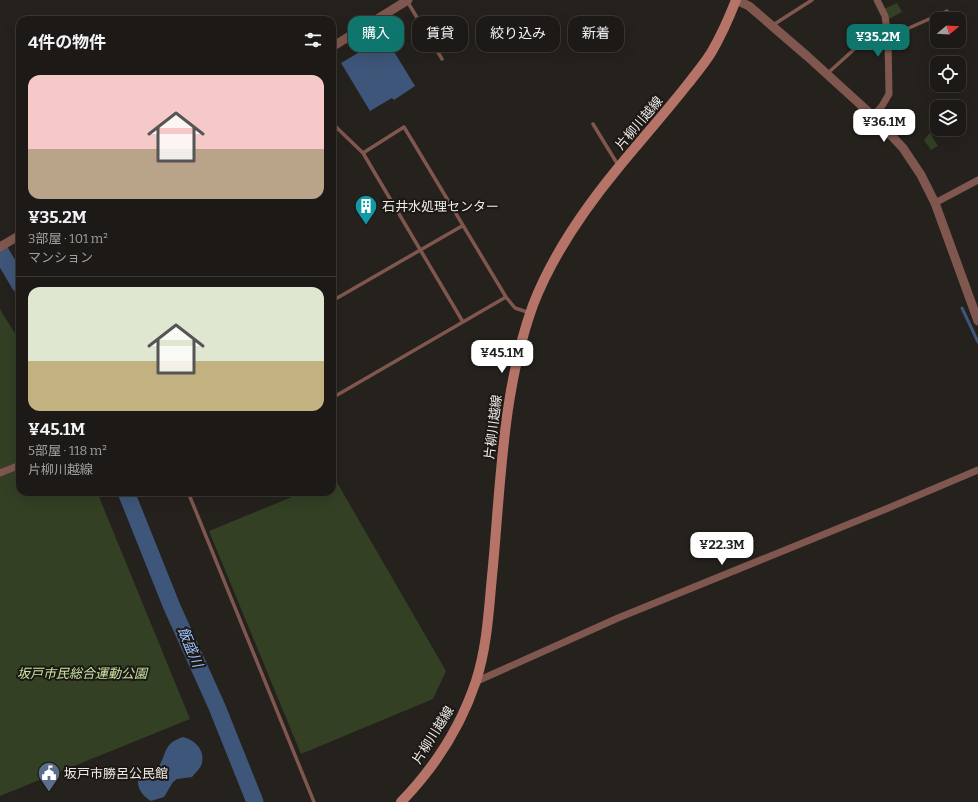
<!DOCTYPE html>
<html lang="ja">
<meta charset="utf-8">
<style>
body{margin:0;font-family:Bitter,"Noto Sans JP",serif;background:#292623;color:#f1f3f6;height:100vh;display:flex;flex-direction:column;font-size:15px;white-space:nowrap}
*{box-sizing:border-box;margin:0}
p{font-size:13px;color:#a0a0a1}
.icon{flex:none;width:22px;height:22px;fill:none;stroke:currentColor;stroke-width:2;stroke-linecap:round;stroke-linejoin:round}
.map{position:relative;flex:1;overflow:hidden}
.panel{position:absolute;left:16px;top:16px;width:320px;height:480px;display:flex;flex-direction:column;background:#1c1916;border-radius:12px;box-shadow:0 4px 16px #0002,0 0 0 1px #3a3835}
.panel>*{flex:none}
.hud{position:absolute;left:348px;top:16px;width:380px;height:36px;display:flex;gap:8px}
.needle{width:26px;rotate:72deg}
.controls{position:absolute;left:930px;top:12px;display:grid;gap:8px}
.controls a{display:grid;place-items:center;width:36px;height:36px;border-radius:8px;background:#1c1916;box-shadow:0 4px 16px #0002,0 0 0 1px #3a3835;font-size:20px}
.price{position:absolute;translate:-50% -34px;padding:0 9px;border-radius:8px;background:#fff;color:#222;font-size:13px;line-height:26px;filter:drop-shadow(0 1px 2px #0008)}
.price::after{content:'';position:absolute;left:50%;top:24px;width:12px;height:9px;margin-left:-6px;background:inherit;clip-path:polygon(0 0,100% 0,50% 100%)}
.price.current{background:#0f766e;color:#fff}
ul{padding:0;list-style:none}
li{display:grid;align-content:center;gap:8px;height:212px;padding:0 12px}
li+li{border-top:1px solid #3a3835}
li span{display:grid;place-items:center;height:124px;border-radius:12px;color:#555}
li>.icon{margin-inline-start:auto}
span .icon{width:72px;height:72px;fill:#fffc;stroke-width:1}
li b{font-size:17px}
h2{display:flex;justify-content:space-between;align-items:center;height:48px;padding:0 12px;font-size:17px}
.tag{padding:0 14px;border-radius:12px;background:#1c1916;box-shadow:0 4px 16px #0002,0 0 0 1px #3a3835;font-size:14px;line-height:36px}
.tag.current{background:#0f766e;color:#fff}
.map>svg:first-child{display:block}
.green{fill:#334024}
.water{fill:#3e5679}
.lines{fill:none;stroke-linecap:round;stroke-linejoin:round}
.stream{stroke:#3e5679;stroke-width:3}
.river{stroke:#3e5679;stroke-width:17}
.service{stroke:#80574f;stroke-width:3.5}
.minor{stroke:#80574f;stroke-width:7}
.tertiary{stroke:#80574f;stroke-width:9}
.secondary{stroke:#b57467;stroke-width:10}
.labels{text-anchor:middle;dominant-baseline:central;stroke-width:4;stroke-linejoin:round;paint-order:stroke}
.street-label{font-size:13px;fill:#eeebe8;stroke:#1c1814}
.poi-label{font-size:13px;fill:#eeebe8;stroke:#1c1814;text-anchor:start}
.park-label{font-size:13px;font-style:italic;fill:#c5e4a0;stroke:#1c1814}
.water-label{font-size:14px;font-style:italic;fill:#99c0fc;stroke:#1c1814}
</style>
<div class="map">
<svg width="978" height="802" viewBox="0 0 978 802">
<rect width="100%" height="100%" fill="#25211d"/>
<path class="green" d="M897 3 902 12 889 19 884 9Z
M930 133 938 146 931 150 924 140Z
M0 309 20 342V492H97L190 719 0 796Z
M335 479 446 671 433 699 301 754 209 531 304 492H332V481Z"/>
<path class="water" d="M385 37 415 86 394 100 392 98 370 111 341 63Z
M183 737C195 740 205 750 202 763 201 768 195 773 192 777L177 779 173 782 164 797 151 801C140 795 132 781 144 771 148 768 155 767 159 766 168 751 163 744 183 737Z"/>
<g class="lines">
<path class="stream" d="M962 308 978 342"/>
<path class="river" d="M0 251 20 285
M126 492 172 607 217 707 255 802"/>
<path class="service" d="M407 1 442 59
M773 25 812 0
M889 37 947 11
M828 73 860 44
M593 124 618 165
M332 126 334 125 363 153 404 127 506 297 515 308 530 313
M363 153 463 322
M332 301 462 226
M332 398 506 297
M188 492 314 802"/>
<path class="minor" d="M873 116 882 106 889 94 888 38 885 16 877 0
M935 203 978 180
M0 473 20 465
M475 682 618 618 886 509 978 470"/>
<path class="tertiary" d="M736 0 749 6 807 56 873 116 903 148 921 175 935 203 978 321
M332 47 408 0
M0 247 20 235"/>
<path class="secondary" d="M401 802C434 768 461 726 476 681 488 644 489 604 493 566 501 478 503 388 533 305 552 256 585 208 618 168 641 140 665 113 687 85 695 75 704 64 711 53 721 36 729 18 736 0"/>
</g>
<defs>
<g id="building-pin" transform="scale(1.15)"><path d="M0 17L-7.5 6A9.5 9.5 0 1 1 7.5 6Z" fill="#0f9aa8" stroke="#1c1814"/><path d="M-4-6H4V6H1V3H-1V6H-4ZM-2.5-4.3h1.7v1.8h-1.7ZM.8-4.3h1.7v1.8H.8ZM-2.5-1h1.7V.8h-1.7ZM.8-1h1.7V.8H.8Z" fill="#fff"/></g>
<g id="civic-pin" transform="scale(1.15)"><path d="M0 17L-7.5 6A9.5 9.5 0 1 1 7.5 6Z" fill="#5c6f8a" stroke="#1c1814"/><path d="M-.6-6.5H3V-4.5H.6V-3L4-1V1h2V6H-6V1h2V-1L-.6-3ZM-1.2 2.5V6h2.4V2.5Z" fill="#fff"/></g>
</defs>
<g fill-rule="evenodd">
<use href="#building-pin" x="366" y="206"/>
<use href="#civic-pin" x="49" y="773"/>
</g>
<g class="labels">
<g class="street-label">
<text transform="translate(639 123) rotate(-50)">片柳川越線</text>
<text transform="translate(493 427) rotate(-83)">片柳川越線</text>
<text transform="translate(433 735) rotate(-58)">片柳川越線</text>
</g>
<g class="poi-label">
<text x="382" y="206">石井水処理センター</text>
<text x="64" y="773">坂戸市勝呂公民館</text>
</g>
<g class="park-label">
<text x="82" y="673">坂戸市民総合運動公園</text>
</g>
<g class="water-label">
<text transform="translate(190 647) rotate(67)">飯盛川</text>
</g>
</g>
</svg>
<div class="controls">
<a><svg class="needle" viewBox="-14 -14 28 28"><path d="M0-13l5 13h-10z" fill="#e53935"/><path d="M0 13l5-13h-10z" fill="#a0a0a1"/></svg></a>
<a><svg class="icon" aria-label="locate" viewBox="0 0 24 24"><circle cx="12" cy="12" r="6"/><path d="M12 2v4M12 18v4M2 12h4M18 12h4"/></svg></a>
<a><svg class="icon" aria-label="layers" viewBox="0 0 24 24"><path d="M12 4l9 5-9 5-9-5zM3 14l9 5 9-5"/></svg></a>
</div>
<b class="price current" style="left:878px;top:58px">¥35.2M</b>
<b class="price" style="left:884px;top:143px">¥36.1M</b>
<b class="price" style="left:502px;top:374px">¥45.1M</b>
<b class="price" style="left:722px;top:566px">¥22.3M</b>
<div class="hud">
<a class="tag current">購入</a>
<a class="tag">賃貸</a>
<a class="tag">絞り込み</a>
<a class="tag">新着</a>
</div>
<section class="panel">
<h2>4件の物件<svg class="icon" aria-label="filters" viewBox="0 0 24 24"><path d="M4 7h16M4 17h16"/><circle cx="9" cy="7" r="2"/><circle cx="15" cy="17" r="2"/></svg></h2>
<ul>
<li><span style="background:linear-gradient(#f6c9c9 60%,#b9a48a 0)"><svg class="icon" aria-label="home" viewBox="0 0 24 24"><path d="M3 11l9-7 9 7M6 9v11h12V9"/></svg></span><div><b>¥35.2M</b><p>3部屋 · 101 m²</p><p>マンション</p></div></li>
<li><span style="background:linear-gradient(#dfe7d0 60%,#c2b280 0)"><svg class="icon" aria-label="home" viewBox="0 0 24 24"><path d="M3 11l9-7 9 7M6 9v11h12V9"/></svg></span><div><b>¥45.1M</b><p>5部屋 · 118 m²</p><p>片柳川越線</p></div></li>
</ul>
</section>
</div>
